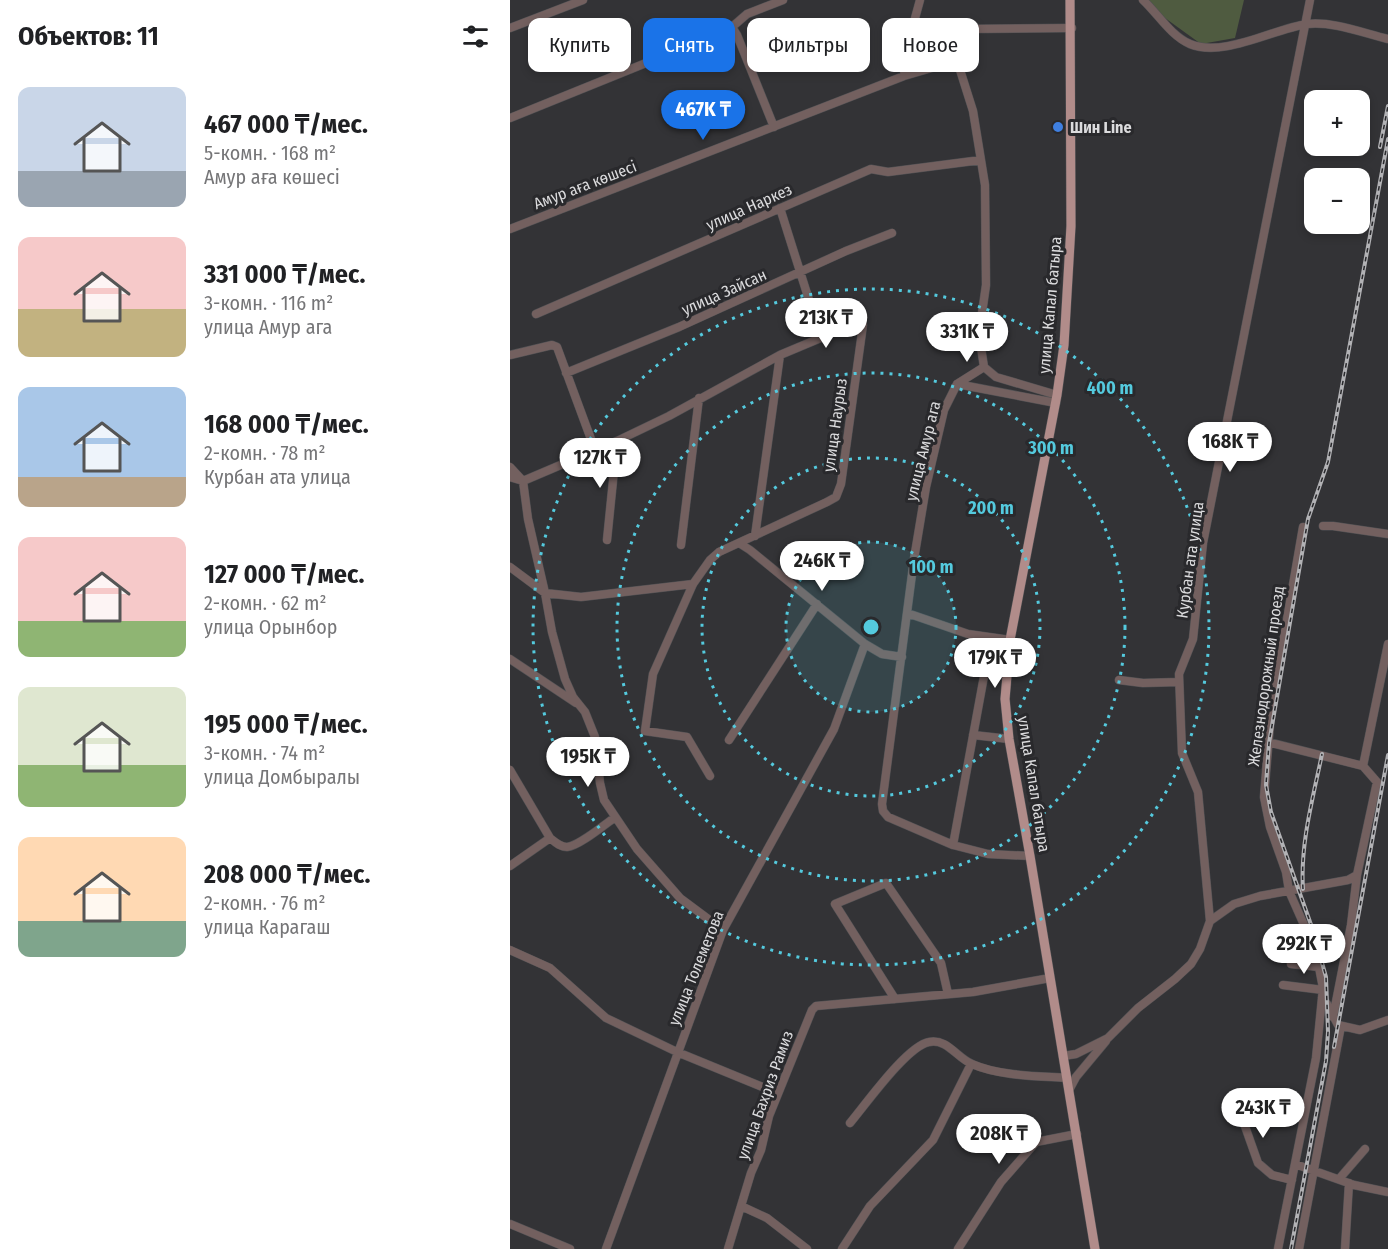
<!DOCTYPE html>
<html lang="ru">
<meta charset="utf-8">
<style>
body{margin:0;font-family:"Fira Sans Condensed",sans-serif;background:#f6f6f6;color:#202124;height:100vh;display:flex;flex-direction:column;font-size:22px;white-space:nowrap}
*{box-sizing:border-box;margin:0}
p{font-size:20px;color:#757577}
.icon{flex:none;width:33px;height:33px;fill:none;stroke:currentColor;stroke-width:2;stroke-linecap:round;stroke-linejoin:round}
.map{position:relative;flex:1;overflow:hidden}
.drawer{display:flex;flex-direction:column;background:#fff;width:510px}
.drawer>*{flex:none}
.banner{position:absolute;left:18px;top:18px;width:570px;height:54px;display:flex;gap:12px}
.fabs{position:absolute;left:794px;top:90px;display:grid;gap:12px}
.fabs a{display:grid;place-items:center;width:66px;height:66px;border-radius:12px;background:#fff;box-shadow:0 3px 9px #0003;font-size:30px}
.price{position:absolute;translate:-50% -51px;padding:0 14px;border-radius:21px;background:#fff;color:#222;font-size:20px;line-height:39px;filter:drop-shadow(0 2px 3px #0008)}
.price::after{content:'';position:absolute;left:50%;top:36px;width:18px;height:14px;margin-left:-9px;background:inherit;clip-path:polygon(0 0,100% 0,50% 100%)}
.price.selected{background:#1a73e8;color:#fff}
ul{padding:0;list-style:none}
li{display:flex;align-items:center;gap:18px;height:150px;padding:0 18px}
li span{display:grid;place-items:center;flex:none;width:168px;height:120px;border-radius:12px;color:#555}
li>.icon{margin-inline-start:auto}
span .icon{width:72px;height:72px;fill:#fffc;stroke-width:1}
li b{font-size:26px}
h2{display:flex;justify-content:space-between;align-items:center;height:72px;padding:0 18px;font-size:26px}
.tag{padding:0 21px;border-radius:12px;background:#fff;box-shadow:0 3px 9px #0003;font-size:21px;line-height:54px}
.tag.selected{background:#1a73e8;color:#fff}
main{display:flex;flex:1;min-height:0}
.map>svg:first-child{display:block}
.green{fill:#4f5b40}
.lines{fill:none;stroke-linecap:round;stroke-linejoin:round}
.minor-casing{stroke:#515154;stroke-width:9}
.major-casing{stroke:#515154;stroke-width:10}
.minor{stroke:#73605f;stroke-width:8}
.major{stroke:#b18c8a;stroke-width:9}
.rail-casing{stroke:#b2b2b5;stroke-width:4}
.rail{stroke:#29292c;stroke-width:1.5;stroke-dasharray:4.5;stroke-linecap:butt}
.ring{fill:none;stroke:#54cade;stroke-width:3;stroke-dasharray:3 6}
.shop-dot{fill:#3f7fe0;stroke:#29292c;stroke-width:2}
.labels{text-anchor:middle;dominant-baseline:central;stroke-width:6;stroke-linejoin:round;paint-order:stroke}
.poi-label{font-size:16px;font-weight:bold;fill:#dbdbdd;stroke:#29292c;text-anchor:start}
.street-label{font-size:16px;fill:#dbdbdd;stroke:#29292c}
.centre{fill:#54cade;stroke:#29292c;stroke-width:3}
.ring-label{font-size:18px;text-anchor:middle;font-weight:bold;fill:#54cade;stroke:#29292c;stroke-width:6;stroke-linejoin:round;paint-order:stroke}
</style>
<main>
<section class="drawer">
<h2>Объектов: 11<svg class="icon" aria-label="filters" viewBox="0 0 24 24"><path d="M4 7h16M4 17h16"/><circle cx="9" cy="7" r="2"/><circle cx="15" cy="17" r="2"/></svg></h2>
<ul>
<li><span style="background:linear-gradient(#c9d6e8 70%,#9aa5b1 0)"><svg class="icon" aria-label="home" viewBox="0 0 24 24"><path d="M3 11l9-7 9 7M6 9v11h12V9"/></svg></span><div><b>467 000 ₸/мес.</b><p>5-комн. · 168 m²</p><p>Амур аға көшесі</p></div></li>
<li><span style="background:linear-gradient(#f6c9c9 60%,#c2b280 0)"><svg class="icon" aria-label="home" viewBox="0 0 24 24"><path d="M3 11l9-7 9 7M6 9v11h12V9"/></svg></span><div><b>331 000 ₸/мес.</b><p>3-комн. · 116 m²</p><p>улица Амур ага</p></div></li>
<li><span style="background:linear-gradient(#a9c7e8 75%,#b9a48a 0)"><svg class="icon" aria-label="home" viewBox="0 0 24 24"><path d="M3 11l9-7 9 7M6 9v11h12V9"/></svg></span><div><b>168 000 ₸/мес.</b><p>2-комн. · 78 m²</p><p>Курбан ата улица</p></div></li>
<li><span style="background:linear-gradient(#f6c9c9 70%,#8fb573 0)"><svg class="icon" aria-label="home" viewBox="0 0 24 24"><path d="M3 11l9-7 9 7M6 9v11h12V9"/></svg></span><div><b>127 000 ₸/мес.</b><p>2-комн. · 62 m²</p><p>улица Орынбор</p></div></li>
<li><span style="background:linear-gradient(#dfe7d0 65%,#8fb573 0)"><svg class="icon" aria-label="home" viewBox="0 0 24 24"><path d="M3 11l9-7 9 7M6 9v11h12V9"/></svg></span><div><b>195 000 ₸/мес.</b><p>3-комн. · 74 m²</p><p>улица Домбыралы</p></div></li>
<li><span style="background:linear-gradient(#ffd9b3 70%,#7fa58c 0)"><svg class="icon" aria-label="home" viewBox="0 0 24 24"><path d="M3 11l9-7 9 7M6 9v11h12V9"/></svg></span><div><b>208 000 ₸/мес.</b><p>2-комн. · 76 m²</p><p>улица Карагаш</p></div></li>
</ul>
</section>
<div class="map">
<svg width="878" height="1249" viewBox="0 0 878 1249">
<rect width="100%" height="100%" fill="#333336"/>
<path class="green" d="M636 0H734L725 38 691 44 655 18Z"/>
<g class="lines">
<g class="minor-casing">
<path id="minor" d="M410 0 396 51 394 76 425 67 445 54 450 33 454 29 562 28
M633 0C648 14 661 36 680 44 713 58 763 29 797 24 823 21 853 33 878 39
M222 27 227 35 264 127
M0 28 73 0
M0 118 210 33 222 27 237 14 273 0
M270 208 311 338
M0 229 394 76
M26 314 361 169 378 172 471 160
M0 355 42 345 47 347 85 450
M474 367 486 377 547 395
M56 373 169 327 336 251 382 233
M447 384 546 403
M0 467 13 481 18 519 35 593 42 632 55 679 63 697 75 712 85 737 90 783 94 800 127 849 170 898 213 930
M0 477 13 481 107 441 159 416 270 355
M813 526H823L878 534
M97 540 107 441
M229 543 240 550 355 644 372 654 392 657
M171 545 189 398
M0 567 35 593 71 597 183 584
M397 613 458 634 500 640
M481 638 443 845 478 854 520 856
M0 659 66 703
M609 680 633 683 669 682
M463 735 499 739
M219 740 307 604
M853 766 878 644
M0 770 40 838C45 842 50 847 57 847 69 846 94 825 104 818
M200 776 177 737 135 731 143 674 183 584 200 560 209 552 317 502 326 497 331 484 353 325 351 321 270 355 245 536
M443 845 378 817 373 811 372 804 404 559 416 487 434 410 447 384 474 367 469 334 476 285 475 185 463 111 445 54
M0 866 40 838
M700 921 688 792 672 753 669 674 683 639 693 543 800 0
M0 950 40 968 96 1018 167 1052 267 1093
M781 964 809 967
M773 985 813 990
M812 998 817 1004 828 1025 850 1030 878 1020
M385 999 325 904 376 883 431 963 438 994
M823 1017 841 925 847 875
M553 1056 566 1054 598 1038 628 1008 665 979 681 964 690 949 700 921 724 904 750 896 838 880 847 875 867 782 853 766 758 742
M559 1090 566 1077 596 1041
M725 1098 748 1163 762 1175 782 1180
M340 1123C356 1104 397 1046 419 1042 437 1038 447 1058 462 1064 489 1076 528 1076 557 1078
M785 1164 844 1185 878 1192
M829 1179 855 1149
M231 1206 257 1218 297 1249
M0 1224 60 1249
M96 1249 213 930 324 729 355 644
M218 1249 241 1173 251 1150 259 1116 302 1010 306 1006 463 992 540 978
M332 1249 360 1206 423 1140 461 1064
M448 1249 491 1182 526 1142 567 1134
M768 1249 806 1058 813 988 806 952 779 891 776 872 760 827 754 797 761 712 793 527
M789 1249 831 1026
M835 1249 839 1183"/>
</g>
<g class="major-casing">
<path id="major" d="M560 0 561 226 554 345 547 395 500 640 495 699 499 739 520 856 585 1249"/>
</g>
<use href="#minor" class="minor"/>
<use href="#major" class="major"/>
<g class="rail-casing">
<path id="rail" d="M870 147 878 106
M793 889C790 844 803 798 812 754
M805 936 761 812 756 785 759 743 798 519 818 462 878 139
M824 1047 878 755
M781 1249 816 1061 818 1032 816 977 803 930"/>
</g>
<use href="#rail" class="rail"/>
</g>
<circle cx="361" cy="627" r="85" fill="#54cade" fill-opacity=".12"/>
<g class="ring">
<circle cx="361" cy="627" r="85"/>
<circle cx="361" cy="627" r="169"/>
<circle cx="361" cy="627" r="254"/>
<circle cx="361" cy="627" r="338"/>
</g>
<circle class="shop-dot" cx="548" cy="127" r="6"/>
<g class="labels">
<g class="poi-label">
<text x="560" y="127">Шин Line</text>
</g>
<g class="street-label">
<text transform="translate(75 185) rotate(-21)">Амур аға көшесі</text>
<text transform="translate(239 207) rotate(-24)">улица Наркез</text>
<text transform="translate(214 292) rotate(-24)">улица Зайсан</text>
<text transform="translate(540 305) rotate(-85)">улица Капал батыра</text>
<text transform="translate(325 425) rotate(-82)">улица Наурыз</text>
<text transform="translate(413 451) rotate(-76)">улица Амур ага</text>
<text transform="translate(680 560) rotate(-82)">Курбан ата улица</text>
<text transform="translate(756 676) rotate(-82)">Железнодорожный проезд</text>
<text transform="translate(524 784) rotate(81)">улица Капал батыра</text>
<text transform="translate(186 968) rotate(-68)">улица Толеметова</text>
<text transform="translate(255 1095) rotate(-70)">улица Бахриз Рамиз</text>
</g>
</g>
<circle cx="361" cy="627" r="9" class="centre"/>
<g class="ring-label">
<text x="600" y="394">400 m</text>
<text x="541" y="454">300 m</text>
<text x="481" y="514">200 m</text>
<text x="421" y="573">100 m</text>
</g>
</svg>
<div class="fabs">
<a>+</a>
<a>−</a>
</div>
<b class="price selected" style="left:193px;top:141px">467K ₸</b>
<b class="price" style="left:316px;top:349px">213K ₸</b>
<b class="price" style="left:457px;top:363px">331K ₸</b>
<b class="price" style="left:720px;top:473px">168K ₸</b>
<b class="price" style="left:90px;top:489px">127K ₸</b>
<b class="price" style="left:312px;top:592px">246K ₸</b>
<b class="price" style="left:485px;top:689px">179K ₸</b>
<b class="price" style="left:78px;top:788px">195K ₸</b>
<b class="price" style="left:794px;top:975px">292K ₸</b>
<b class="price" style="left:753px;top:1139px">243K ₸</b>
<b class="price" style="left:489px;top:1165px">208K ₸</b>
<div class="banner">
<a class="tag">Купить</a>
<a class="tag selected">Снять</a>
<a class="tag">Фильтры</a>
<a class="tag">Новое</a>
</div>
</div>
</main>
